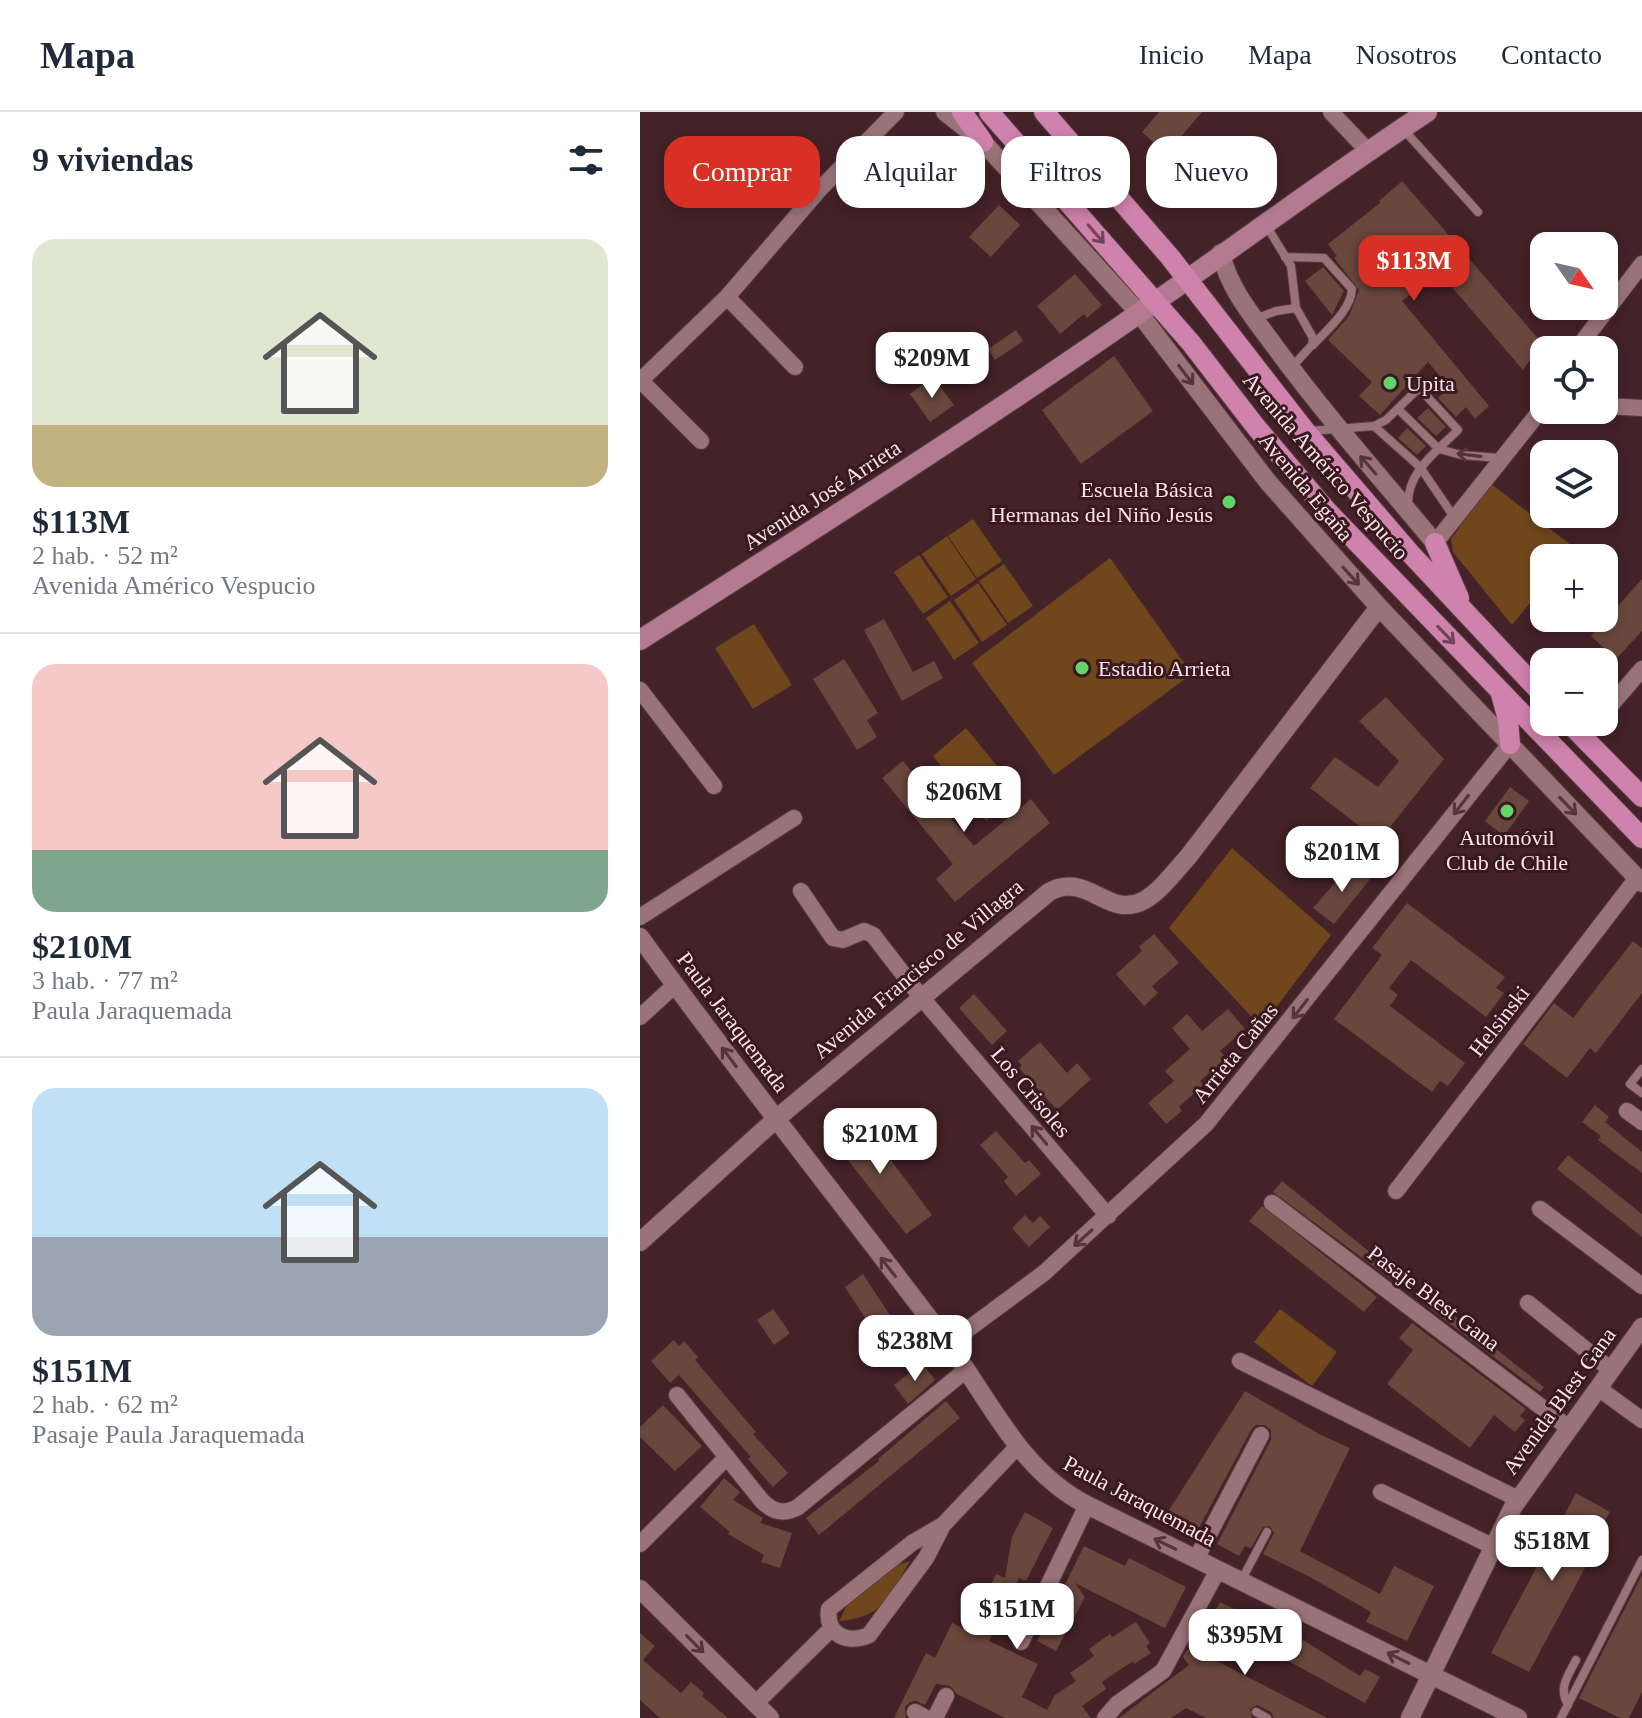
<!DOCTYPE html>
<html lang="es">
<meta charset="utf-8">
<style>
body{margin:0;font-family:"Times New Roman",serif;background:#f2f2f3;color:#1f2937;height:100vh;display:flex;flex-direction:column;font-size:30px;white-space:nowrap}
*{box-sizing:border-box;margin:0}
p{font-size:26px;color:#747a83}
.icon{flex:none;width:44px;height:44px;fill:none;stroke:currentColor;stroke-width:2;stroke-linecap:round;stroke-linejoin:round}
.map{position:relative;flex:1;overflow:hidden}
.details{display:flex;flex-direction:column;background:#fff;width:640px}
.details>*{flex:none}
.hud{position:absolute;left:24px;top:24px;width:760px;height:72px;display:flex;gap:16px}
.needle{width:52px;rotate:124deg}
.buttons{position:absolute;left:890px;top:120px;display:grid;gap:16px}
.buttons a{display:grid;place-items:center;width:88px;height:88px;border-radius:16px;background:#fff;box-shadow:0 4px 12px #0003;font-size:40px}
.price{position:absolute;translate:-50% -68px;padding:0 18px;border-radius:16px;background:#fff;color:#222;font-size:26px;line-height:52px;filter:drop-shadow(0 2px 4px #0008)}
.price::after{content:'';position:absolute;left:50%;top:48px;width:24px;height:18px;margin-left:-12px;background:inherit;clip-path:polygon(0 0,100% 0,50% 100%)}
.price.on{background:#d93025;color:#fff}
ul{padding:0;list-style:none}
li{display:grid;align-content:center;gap:16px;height:424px;padding:0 32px}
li+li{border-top:2px solid #e0e1e3}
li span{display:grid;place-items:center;height:248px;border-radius:24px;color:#555}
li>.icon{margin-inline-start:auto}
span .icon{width:144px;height:144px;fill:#fffc;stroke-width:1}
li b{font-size:34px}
h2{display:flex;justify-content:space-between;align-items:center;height:96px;padding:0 32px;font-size:34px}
.chip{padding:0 28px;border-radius:24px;background:#fff;box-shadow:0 4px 12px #0003;font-size:28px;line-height:72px}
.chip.on{background:#d93025;color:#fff}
header{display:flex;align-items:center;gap:48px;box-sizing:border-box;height:112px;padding:0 40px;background:#fff;border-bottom:2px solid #e0e1e3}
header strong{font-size:38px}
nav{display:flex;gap:44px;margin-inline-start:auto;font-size:28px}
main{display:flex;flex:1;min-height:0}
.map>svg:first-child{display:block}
.green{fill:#70471c}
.building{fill:#69473d}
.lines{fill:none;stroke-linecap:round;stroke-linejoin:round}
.service-casing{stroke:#5a3e44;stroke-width:10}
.minor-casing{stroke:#5a3e44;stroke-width:18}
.tertiary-casing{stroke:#5a3e44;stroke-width:20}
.secondary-casing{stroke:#5a3e44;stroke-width:22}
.primary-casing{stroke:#5a3e44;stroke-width:22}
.service{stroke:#9a7379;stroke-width:8}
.minor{stroke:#9a7379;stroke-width:16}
.tertiary{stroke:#9a7379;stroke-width:18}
.secondary{stroke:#b47a92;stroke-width:20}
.primary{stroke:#cf82ac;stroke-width:20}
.oneway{stroke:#744357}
.oneway2{stroke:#55343a}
.poi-dot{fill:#62d469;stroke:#38191f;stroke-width:3}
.labels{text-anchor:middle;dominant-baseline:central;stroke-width:6;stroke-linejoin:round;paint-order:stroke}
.poi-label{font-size:22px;fill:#fae3e6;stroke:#38191f;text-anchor:start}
.street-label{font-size:22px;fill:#fae3e6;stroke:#38191f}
</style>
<header>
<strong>Mapa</strong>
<nav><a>Inicio</a><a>Mapa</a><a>Nosotros</a><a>Contacto</a></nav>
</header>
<main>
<section class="details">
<h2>9 viviendas<svg class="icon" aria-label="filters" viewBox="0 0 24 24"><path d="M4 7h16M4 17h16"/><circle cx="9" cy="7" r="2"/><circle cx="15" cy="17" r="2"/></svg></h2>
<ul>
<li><span style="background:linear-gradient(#dfe7d0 75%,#c2b280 0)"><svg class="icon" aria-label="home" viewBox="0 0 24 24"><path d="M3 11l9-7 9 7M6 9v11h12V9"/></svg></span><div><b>$113M</b><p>2 hab. · 52 m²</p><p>Avenida Américo Vespucio</p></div></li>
<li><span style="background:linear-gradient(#f6c9c9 75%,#7fa58c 0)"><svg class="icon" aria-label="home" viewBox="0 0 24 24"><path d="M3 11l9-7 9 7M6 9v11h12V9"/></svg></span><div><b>$210M</b><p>3 hab. · 77 m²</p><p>Paula Jaraquemada</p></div></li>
<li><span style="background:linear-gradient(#bfe0f5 60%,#9aa5b1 0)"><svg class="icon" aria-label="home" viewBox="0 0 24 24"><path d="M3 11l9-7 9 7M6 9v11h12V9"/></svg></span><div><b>$151M</b><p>2 hab. · 62 m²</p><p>Pasaje Paula Jaraquemada</p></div></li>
</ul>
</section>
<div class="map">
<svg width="1002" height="1606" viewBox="0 0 1002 1606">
<rect width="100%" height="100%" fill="#432228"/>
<path class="green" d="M851 372 935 436 927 446H904V474L872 513 813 440 811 427Z
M333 407 362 449 337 466 308 424Z
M307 424 336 467 311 484 282 442Z
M279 443 308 485 283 502 254 460Z
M470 446 552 562 414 663 332 551Z
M364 452 393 494 368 511 339 469Z
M338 471 367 513 342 530 314 488Z
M310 489 339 531 314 548 286 506Z
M114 512 152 573 113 597 75 536Z
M326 616 379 681 346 709 293 644Z
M592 736 691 823 621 915 529 816Z
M640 1197 697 1240 672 1274 614 1230Z
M270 1449C250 1484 243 1506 199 1509L208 1491 252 1455Z"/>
<path class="building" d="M519 0H562L526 42 502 20Z
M762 69 902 231 883 258 799 160 762 189 849 294 835 307 826 295 816 305 798 286 809 275 788 250 740 303 719 284 732 270 688 228 709 204 719 178 694 146 697 144 688 132 740 91 739 89Z
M359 93 380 113 351 145 329 125Z
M683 155 704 179 692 203 665 169Z
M435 162 462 193 447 206 444 202 420 222 397 194Z
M376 218 383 229 355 248 348 237Z
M474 244 513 299 441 352 402 298Z
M293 265 314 293 290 310 270 282Z
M788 296 806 315 796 324 777 306Z
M767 316 786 334 777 343 758 326Z
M1002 467V519L976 547 951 524Z
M244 507 273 560 294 549 303 566 262 589 224 518Z
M204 547 238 601 227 608 237 625 217 638 173 567Z
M746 585 804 647 739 729 670 676 695 645 738 675 759 649 719 609Z
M263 649 334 734 391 687 410 711 315 790 296 767 313 752 242 666Z
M870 675 889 689 864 724 845 709Z
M712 751 731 766 694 812 673 796Z
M767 791 865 865 856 876 864 881 846 905 771 848 749 876 758 883 750 894 825 951 808 974 800 969 792 980 694 907 742 843 732 836Z
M514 822 539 851 512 874 518 881 504 894 476 862 502 839 499 835Z
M993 829 1002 836V881L956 941 950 936 927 966 883 932 914 891 933 906Z
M334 882 367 919 352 933 319 896Z
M588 897 605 917 580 939 586 946 560 969 563 973 539 995 542 999 526 1012 508 991 534 969 525 959 550 937 532 916 547 902 562 919Z
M400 930 427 961 437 951 451 967 417 998 379 956 382 954 378 949Z
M955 993 969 1005 965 1010 1002 1040V1061L958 1028 961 1024 942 1010Z
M195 1004 214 1030 229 1019 292 1103 266 1122 182 1015Z
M356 1019 385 1051 389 1048 401 1062 376 1084 364 1069 368 1065 340 1033Z
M928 1043 1002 1102V1125L917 1057Z
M642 1069 757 1162 752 1168 633 1080Z
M622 1094 737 1185 724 1200 609 1109Z
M385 1103 393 1111 400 1104 410 1115 389 1135 372 1116Z
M223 1162 257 1214 239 1227 205 1175Z
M792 1186 904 1275 900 1280 785 1193Z
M133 1197 150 1221 134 1233 117 1208Z
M772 1211 886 1297 880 1304 885 1308 875 1320 854 1303 830 1336 747 1272 773 1238 759 1226Z
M34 1228 39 1234 44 1229 58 1245 55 1248 116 1320 113 1322 148 1361 133 1375 108 1347 111 1345 39 1263 30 1271 11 1249Z
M282 1251 295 1268 268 1292 254 1273Z
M605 1279 681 1323 710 1336 660 1439 740 1482 754 1454 794 1474 767 1529 726 1510 731 1500 670 1465 623 1442 634 1421 630 1414 623 1415 611 1436 605 1434 599 1444 577 1432 631 1328V1318L625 1313H616L611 1318 553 1427 522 1409Z
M306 1289 320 1306 179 1423 166 1406 239 1349 238 1347Z
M23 1293 62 1334 35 1359 0 1325V1315Z
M84 1366 100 1380 93 1388 123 1406 120 1411 152 1421 140 1456 121 1450 124 1443 88 1422 90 1420 60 1395Z
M936 1381 970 1400 961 1415 966 1417 889 1560 851 1541Z
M385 1400 413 1416 386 1469 379 1466 349 1529 398 1552 382 1585 407 1598 415 1583 436 1569 430 1561 454 1544 449 1537 470 1522 472 1525 496 1510 510 1531 506 1534 511 1541 494 1552 493 1549 462 1570 466 1577 442 1594 451 1606H365L317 1582 310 1574 296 1572 285 1593 276 1589 270 1590 265 1595 266 1606H254L286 1541 295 1546 312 1511 329 1519 356 1462 365 1466 372 1425Z
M444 1434 485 1454 489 1446 546 1475 525 1516 435 1471 445 1485 416 1539 397 1529Z
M1002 1463V1580L989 1606H980L939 1586Z
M580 1490 620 1510 647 1528 649 1525 661 1532 663 1528 720 1564 725 1557 740 1565 725 1591 628 1538 626 1541 592 1518 575 1548 687 1606H634L631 1600 617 1593 610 1597 612 1606H566L546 1596 531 1606H479L549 1553 543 1545 546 1539 567 1525 578 1506 573 1503Z
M0 1521 15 1534 3 1548 41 1581 51 1570 64 1581 62 1584 88 1606H20L0 1588Z"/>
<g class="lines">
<g class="service-casing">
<path id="service" d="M763 17 838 100
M626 113 651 154 656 196 673 226 672 233 651 256
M645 145 684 146 712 177C711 198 687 218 673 233
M615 207 636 199 656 196
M758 297 799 337 821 343 860 346
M734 314 780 355 814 405
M670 319 734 314 746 308 779 276 818 318C796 340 767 360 768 393
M1002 957 990 972 1002 981
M601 1469 627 1420
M928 1593C918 1576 928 1564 936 1548
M616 1600 627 1606
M921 1606 1002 1448"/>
</g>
<g class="minor-casing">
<path id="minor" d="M691 0 728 39
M87 185 155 255
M936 238 1002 152
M0 268 61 329
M0 269 87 185 179 78 256 0
M964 294 1002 296
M795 431 904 294
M0 578 74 674
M964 601 1002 557
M943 626 956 610
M161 779 193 826 203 828 224 819 233 823 281 885 468 1104
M0 805 154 706
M0 905 35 873
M987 999 1002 1010
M756 1079 997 766
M632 1091 929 1316
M900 1097 1002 1174
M888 1191 971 1258
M308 1232 404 1161 566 1012 870 632
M600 1249 878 1387
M958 1276 1002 1308
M37 1283 122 1389C133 1400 144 1403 158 1395L326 1258
M741 1380 852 1434
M303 1413 286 1446 229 1523C207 1533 185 1522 189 1497L272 1431 303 1413 378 1334
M0 1432 87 1345
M556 1447 621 1323
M381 1530 447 1393
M116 1591 191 1517
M275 1600 286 1606
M295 1606 306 1584
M465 1606 477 1592 523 1559 578 1458"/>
</g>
<g class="tertiary-casing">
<path id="tertiary" d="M305 0 343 30 499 201 628 370 739 495 1002 771
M581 141C589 178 615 207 636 236 686 304 741 366 795 431
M0 825C99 962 205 1095 307 1230 350 1288 380 1359 447 1393L878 1606
M0 1130 136 1007 409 780C448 759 467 807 503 789 521 779 534 760 548 745L739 495
M0 1477 130 1606
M770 1606 873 1395 1002 1215"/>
</g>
<g class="secondary-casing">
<path id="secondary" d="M0 528C173 418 347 308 515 190 606 127 694 61 787 0"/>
</g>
<g class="primary-casing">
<path id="primary" d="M322 0 343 30
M349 0 551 231 616 315 687 399 1002 726
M404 0 530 145 666 320 769 440 904 584
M795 431 819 486
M861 582 868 608 870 632
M928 610 1002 685"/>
</g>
<use href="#service" class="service"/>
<use href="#minor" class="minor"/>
<use href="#tertiary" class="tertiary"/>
<use href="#secondary" class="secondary"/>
<use href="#primary" class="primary"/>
</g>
<defs><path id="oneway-shaft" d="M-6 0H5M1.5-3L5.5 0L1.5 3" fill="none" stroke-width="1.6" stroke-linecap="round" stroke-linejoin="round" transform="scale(2)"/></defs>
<g class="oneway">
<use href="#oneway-shaft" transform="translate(456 122) rotate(49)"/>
<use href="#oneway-shaft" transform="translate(806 523) rotate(46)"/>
</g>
<g class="oneway2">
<use href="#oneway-shaft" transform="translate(546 263) rotate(53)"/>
<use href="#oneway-shaft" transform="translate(829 343) rotate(-173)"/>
<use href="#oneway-shaft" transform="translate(728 353) rotate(-131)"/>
<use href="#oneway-shaft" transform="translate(711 464) rotate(48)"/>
<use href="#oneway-shaft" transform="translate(821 693) rotate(128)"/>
<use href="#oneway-shaft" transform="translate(928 694) rotate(46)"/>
<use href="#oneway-shaft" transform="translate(660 897) rotate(128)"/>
<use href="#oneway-shaft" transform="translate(89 945) rotate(-127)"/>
<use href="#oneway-shaft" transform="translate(399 1023) rotate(-130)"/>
<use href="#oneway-shaft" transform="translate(443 1126) rotate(138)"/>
<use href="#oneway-shaft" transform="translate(248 1155) rotate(-128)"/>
<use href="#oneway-shaft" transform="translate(525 1432) rotate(-154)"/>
<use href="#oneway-shaft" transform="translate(55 1532) rotate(45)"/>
<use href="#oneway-shaft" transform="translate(758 1546) rotate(-154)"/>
</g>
<g class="poi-dot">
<circle cx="750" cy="271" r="8"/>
<circle cx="589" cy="390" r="8"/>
<circle cx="442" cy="556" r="8"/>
<circle cx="867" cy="699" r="8"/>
</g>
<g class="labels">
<g class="poi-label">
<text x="766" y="271">Upita</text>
<text x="573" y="377" text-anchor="end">Escuela Básica<tspan x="573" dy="25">Hermanas del Niño Jesús</tspan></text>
<text x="458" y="556">Estadio Arrieta</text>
<text x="867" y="725" text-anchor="middle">Automóvil<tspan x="867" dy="25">Club de Chile</tspan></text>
</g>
<g class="street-label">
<text transform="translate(686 354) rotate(49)">Avenida Américo Vespucio</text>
<text transform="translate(666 375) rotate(50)">Avenida Egaña</text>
<text transform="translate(182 383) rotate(-33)">Avenida José Arrieta</text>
<text transform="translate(278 857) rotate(-40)">Avenida Francisco de Villagra</text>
<text transform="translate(859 909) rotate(-52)">Helsinski</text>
<text transform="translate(93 910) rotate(53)">Paula Jaraquemada</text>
<text transform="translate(595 941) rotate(-51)">Arrieta Cañas</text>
<text transform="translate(391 980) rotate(50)">Los Crisoles</text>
<text transform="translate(794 1186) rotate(37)">Pasaje Blest Gana</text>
<text transform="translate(919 1289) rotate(-54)">Avenida Blest Gana</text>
<text transform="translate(500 1389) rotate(28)">Paula Jaraquemada</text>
</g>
</g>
</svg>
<div class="buttons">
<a><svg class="needle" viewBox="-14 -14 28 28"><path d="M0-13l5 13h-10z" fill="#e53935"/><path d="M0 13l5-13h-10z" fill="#747a83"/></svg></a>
<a><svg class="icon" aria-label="locate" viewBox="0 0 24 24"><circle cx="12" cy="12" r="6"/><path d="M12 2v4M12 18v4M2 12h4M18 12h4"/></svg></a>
<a><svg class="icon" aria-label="layers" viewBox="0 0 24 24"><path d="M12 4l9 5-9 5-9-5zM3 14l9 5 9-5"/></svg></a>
<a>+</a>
<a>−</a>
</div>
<b class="price on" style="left:774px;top:191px">$113M</b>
<b class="price" style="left:292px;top:288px">$209M</b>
<b class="price" style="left:324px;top:722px">$206M</b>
<b class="price" style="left:702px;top:782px">$201M</b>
<b class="price" style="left:240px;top:1064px">$210M</b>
<b class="price" style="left:275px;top:1271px">$238M</b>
<b class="price" style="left:912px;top:1471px">$518M</b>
<b class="price" style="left:377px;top:1539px">$151M</b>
<b class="price" style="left:605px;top:1565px">$395M</b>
<div class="hud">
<a class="chip on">Comprar</a>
<a class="chip">Alquilar</a>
<a class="chip">Filtros</a>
<a class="chip">Nuevo</a>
</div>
</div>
</main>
